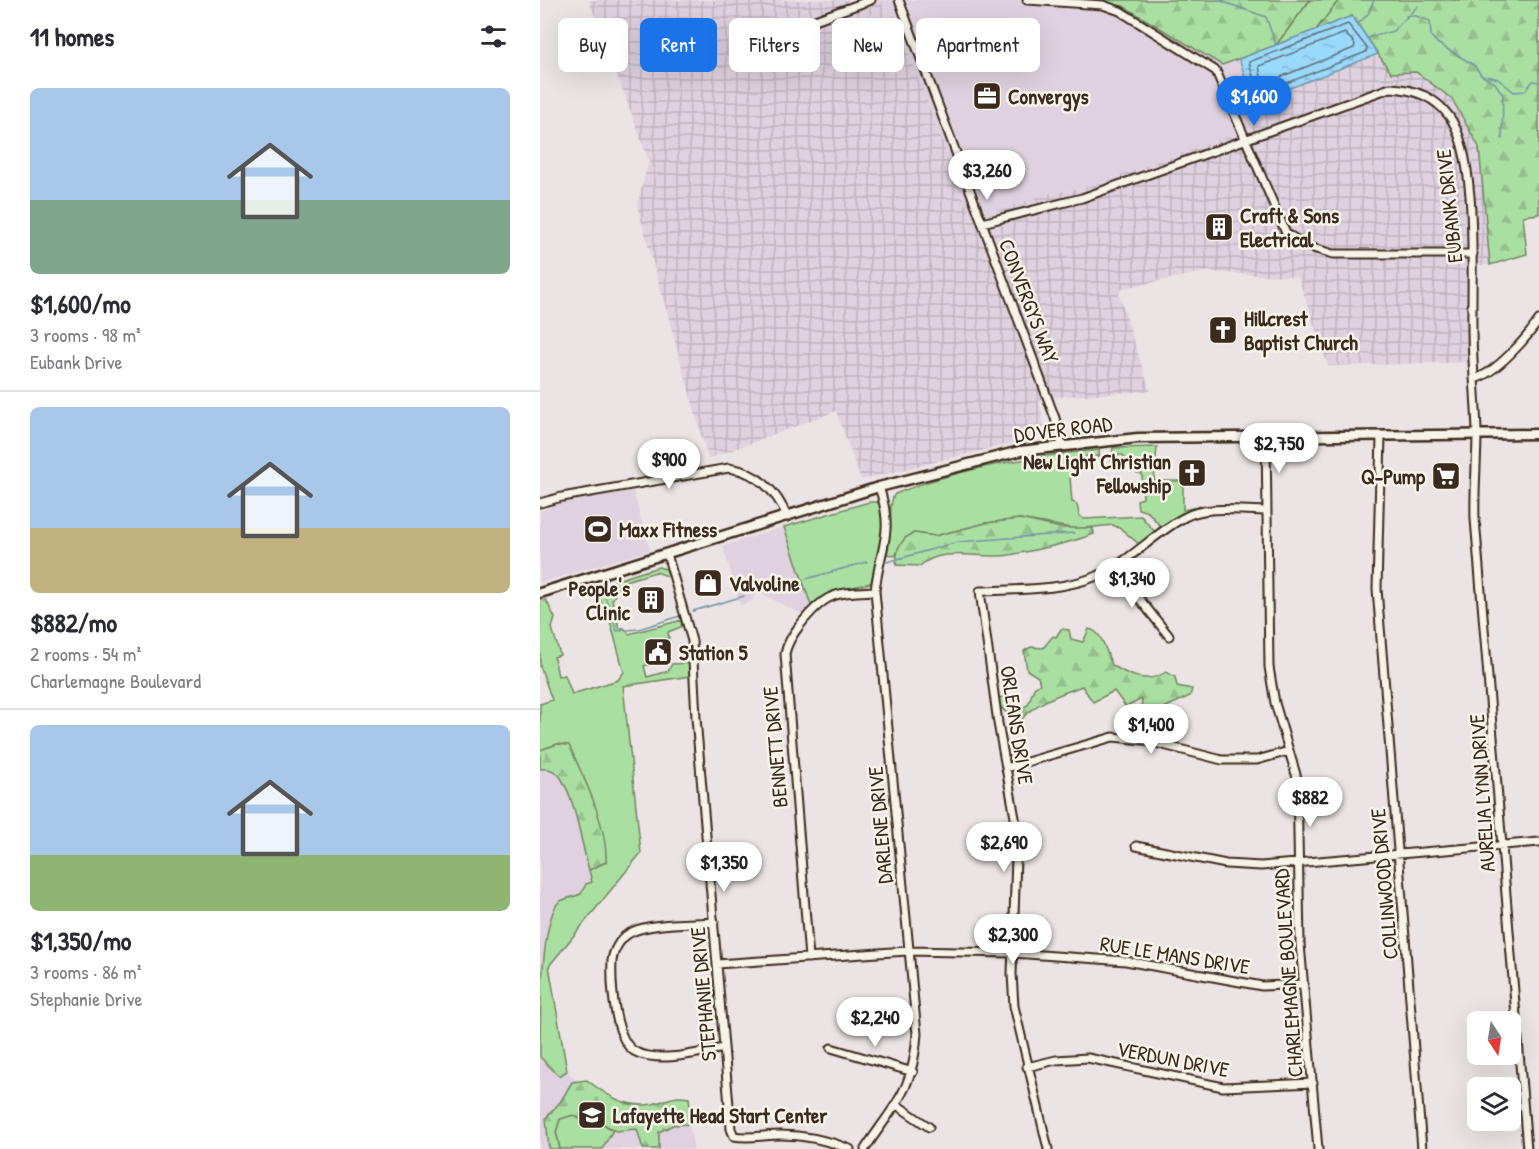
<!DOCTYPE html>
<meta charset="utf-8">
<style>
body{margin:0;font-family:"Patrick Hand",sans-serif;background:#f7f7f7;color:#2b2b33;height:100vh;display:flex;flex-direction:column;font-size:22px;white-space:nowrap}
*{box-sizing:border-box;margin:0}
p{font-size:20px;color:#7c7c81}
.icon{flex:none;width:33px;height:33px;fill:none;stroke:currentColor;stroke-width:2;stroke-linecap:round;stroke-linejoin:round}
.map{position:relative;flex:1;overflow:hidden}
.sheet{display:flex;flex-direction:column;background:#fff;width:540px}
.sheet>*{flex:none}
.top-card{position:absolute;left:18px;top:18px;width:570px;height:54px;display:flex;gap:12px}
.needle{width:39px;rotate:168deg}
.buttons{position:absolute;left:927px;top:1011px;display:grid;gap:12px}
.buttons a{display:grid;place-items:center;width:54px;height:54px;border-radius:9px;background:#fff;box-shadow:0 6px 24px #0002;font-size:30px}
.price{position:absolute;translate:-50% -51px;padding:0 14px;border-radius:21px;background:#fff;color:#222;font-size:20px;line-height:39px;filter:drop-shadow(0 2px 3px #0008)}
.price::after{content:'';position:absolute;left:50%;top:36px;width:18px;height:14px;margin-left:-9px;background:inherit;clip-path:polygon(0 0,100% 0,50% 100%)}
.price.current{background:#1a73e8;color:#fff}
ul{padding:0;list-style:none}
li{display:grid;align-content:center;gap:12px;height:318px;padding:0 30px}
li+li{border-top:2px solid #e1e1e2}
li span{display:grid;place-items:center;height:186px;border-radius:9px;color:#555}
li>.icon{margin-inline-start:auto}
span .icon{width:108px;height:108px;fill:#fffc;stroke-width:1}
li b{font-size:26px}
h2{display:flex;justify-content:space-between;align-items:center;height:72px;padding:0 30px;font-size:26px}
.tag{padding:0 21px;border-radius:9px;background:#fff;box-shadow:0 6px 24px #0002;font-size:21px;line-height:54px}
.tag.current{background:#1a73e8;color:#fff}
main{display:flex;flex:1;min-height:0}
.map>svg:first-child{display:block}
.built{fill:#dfd1df}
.industrial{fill:url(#industrial-grid)}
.green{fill:#aadfa2;stroke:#728460;stroke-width:1.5}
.forest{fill:url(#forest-firs);stroke:#728460;stroke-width:1.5}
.water{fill:url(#water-ripples);stroke:#7393a3;stroke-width:1.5}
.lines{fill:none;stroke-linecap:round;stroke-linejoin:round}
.shore{stroke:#617076;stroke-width:1.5}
.stream{stroke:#7393a3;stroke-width:1.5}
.minor-casing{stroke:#3b2a1e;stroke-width:11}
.major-casing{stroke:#3b2a1e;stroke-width:13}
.minor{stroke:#f7f3e8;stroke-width:7}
.major{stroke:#f7f3e8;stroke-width:8}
.labels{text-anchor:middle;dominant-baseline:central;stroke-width:5;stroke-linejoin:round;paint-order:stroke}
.poi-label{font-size:21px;font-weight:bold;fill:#3b2a1e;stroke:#f7f3e8;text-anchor:start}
.street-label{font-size:21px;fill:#3b2a1e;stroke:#f7f3e8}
</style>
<main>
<section class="sheet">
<h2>11 homes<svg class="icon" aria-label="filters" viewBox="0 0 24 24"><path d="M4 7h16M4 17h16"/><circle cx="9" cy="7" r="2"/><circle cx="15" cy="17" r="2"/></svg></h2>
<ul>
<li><span style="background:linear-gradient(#a9c7e8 60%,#7fa58c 0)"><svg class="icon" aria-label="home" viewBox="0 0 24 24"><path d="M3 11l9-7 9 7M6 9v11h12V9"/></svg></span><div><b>$1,600/mo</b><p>3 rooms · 98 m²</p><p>Eubank Drive</p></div></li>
<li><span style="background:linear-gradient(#a9c7e8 65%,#c2b280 0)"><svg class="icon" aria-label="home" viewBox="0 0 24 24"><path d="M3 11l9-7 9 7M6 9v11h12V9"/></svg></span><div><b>$882/mo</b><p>2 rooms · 54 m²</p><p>Charlemagne Boulevard</p></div></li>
<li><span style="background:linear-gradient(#a9c7e8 70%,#8fb573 0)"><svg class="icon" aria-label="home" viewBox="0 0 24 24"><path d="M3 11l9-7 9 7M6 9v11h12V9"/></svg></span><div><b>$1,350/mo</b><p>3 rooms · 86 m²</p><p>Stephanie Drive</p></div></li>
</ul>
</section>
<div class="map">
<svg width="999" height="1149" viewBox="0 0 999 1149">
<defs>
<pattern id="industrial-grid" width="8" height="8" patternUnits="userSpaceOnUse" patternTransform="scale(1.5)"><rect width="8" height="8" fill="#dfd1df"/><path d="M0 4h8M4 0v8" fill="none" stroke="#c0b4bf"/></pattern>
<pattern id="forest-firs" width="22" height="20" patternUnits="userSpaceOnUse" patternTransform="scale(1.5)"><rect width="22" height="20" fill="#aadfa2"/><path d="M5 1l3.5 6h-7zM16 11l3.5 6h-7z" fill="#93c08b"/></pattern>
<pattern id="water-ripples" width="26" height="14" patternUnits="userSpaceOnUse" patternTransform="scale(1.5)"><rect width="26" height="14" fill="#99d9fb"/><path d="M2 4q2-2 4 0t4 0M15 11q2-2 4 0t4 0" fill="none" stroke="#85bad7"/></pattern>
</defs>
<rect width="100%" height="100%" fill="#ece4e4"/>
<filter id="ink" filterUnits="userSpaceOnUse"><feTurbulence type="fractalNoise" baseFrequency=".0167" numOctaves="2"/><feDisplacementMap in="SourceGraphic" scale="12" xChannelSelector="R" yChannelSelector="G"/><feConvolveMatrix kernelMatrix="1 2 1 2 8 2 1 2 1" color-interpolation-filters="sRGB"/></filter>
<g filter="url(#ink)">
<path class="built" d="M341 0H543L583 6 682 65 699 59 722 124 550 186 507 194 431 219 352 10 345 12Z
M93 491 110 550 0 583V512L21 502Z
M244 527 271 605 263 615 217 591 212 601 200 605 183 546Z
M83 685 101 853 9 967 27 1071 56 1099 148 1120 154 1149H0V709Z"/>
<path class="industrial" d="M49 0H341L345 12 352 10 432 219 507 194 550 186 722 124 714 102 838 54 851 73 876 72 912 99 939 147 950 265H937L938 362 788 366 758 277 665 272 583 288 579 294 610 391 517 397 499 401 506 435 321 480 296 411 168 459 97 205 109 161Z"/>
<path class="green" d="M770 0H799L776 30 736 45Z
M617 447 614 481H643V510L661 506 662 509 645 513 622 528 608 512 598 509 597 500 603 498 602 474 597 473 595 464 585 459 583 455H573L571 461 573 448Z
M559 450 560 462 558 456H546V462L536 467V475L530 477 532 502 537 504 539 515 544 519 601 516 615 532 599 544 581 529 573 525 537 529 480 519 446 523 395 536 374 533 365 538 355 556 347 554C353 537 347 503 355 494 412 470 497 455 559 450Z
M329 502H337C353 517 334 565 331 583L291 592 271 605 244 527Z
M118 567 126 569 130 577 116 572 85 581 86 586 73 590 75 595 72 600 79 628H84L89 634 142 620 141 627 128 632 129 638 108 645 113 663 104 666 107 677 128 671 132 664 149 663 150 676 83 686 101 853 9 966 27 1071 19 1076 0 1057C0 1024 0 921 19 902 25 898 34 897 41 894L46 884 52 882 49 870 66 862 54 804 43 776 18 744 0 750V704L12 700 0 666V602L6 600 15 618 12 628 20 655 14 657 18 676 25 675 32 694 78 680 84 672 67 610 63 608 55 587Z
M33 1115 52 1126 60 1122 73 1130 62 1149H20L16 1132 20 1119Z"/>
<path class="forest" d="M543 0H770L736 45 682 65 583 6Z
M799 0H999V214L983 216 987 254 950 265 939 147 912 99 876 72 851 73 812 16 776 30Z
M480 519 521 528H553L554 534C527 544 497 550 469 555 441 560 402 545 380 566L356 565 358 548 365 538 374 533 395 536 446 523Z
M521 629 529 630 531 639 543 642 549 629C563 631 566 653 572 665 589 676 608 684 626 672L635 677 637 686 652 689 650 696 624 708 610 721 601 709 602 699 586 707 574 691 553 702 542 686C521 694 495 702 481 720H473L459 705 457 699 465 696 478 709 488 705 494 688 500 684 498 677 487 670 484 651 491 647 503 648 513 636 516 637Z
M18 744 29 745C44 778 68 826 66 862L49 870C41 843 36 801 21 778 16 770 8 768 0 769V750Z
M47 1080C66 1095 87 1109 113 1104 129 1100 131 1095 149 1098L152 1124 133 1125 119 1132V1149H103L97 1129 76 1131 60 1122 52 1126 33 1115 20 1119 16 1132 20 1149H9L6 1118 21 1101 32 1082Z"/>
<path class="water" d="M812 16 838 54 714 102 699 59Z"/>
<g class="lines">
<path class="shore" d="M808 24 827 48 826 52 721 93 717 92 709 62Z
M805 33 815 44 814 48 725 83 722 82 719 66Z"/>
<path class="stream" d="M678 0 726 17 736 45
M891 0H892
M866 16H876L890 21 891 36 897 43 934 65 941 75 955 83 963 95 962 139
M818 24 828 14 834 0
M827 38 853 31 878 6
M947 76 958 79 974 92 985 91 993 81 999 82
M347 562 418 542 534 533
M266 579 327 562
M62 588 77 631 99 629 140 616
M153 611 204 596"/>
<g class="minor-casing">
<path id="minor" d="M359 0 515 418 522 445
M487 0 563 5 580 11 676 71 746 233 766 246 793 254H933
M241 32 331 0
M442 223 542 198 850 88C874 89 895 97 909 116 939 157 931 277 932 327 932 362 936 397 937 432 937 461 934 490 935 519L987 1149
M934 379C955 374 987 338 999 320
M841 436 837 589 882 1149
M726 437 729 667 735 703 757 778 760 944 778 1149
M0 503 22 497 189 468C217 472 237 491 247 517
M127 554 152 641 156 718 191 1129 194 1136C209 1139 225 1135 241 1135 266 1135 287 1140 310 1149
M574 567 629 636
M466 768 573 737 604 740 682 760H717L749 751
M596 846 686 864 721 866 999 842
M174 922C152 924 106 922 88 934 80 939 73 951 72 961 71 983 74 1045 98 1053 123 1063 159 1052 184 1048
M269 958 245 654C247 643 253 634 260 625 286 592 295 593 335 591
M177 964 367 951 473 953 586 961 722 986 764 984
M291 1048 373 1072
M487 1067 516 1060 548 1058 683 1087 773 1083
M357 1105 389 1127
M325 1149C355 1103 373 1092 377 1034L335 591C340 546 355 534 339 487
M508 1149 474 1006 472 974 477 829 458 723 440 591C478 589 521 591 557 576 590 562 614 533 645 517 667 505 702 511 727 511"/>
</g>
<g class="major-casing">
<path id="major" d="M0 593 339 487 480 451 598 438 999 434"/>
</g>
<use href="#minor" class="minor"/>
<use href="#major" class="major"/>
</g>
</g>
<defs>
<g id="office-square" transform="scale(1.5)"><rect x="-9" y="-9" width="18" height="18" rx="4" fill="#3b2a1e" stroke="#f7f3e8"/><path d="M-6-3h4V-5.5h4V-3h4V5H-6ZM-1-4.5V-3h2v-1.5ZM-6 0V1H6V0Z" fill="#fff"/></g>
<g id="building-square" transform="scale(1.5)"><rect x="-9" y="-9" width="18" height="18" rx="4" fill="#3b2a1e" stroke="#f7f3e8"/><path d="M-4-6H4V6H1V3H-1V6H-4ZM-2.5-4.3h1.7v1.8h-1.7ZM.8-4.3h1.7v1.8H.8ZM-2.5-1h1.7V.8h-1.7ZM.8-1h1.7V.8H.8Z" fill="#fff"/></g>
<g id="church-square" transform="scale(1.5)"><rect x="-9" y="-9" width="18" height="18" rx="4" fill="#3b2a1e" stroke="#f7f3e8"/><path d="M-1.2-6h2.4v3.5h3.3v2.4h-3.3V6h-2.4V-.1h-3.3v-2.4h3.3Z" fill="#fff"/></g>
<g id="supermarket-square" transform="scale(1.5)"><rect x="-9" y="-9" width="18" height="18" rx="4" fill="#3b2a1e" stroke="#f7f3e8"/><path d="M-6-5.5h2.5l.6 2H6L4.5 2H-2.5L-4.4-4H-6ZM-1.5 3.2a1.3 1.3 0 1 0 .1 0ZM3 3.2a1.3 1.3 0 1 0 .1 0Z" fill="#fff"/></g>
<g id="stadium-square" transform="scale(1.5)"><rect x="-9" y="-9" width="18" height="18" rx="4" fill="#3b2a1e" stroke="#f7f3e8"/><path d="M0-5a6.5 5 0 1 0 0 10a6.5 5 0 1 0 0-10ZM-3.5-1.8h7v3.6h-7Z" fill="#fff"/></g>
<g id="shop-square" transform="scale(1.5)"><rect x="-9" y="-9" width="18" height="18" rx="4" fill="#3b2a1e" stroke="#f7f3e8"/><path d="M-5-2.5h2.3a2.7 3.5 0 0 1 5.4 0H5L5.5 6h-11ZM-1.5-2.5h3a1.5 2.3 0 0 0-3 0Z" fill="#fff"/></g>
<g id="civic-square" transform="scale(1.5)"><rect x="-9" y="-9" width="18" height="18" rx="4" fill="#3b2a1e" stroke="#f7f3e8"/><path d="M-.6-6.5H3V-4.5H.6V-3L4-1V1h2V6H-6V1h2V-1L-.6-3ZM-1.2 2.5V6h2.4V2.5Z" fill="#fff"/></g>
<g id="school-square" transform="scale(1.5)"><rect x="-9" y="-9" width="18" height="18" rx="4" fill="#3b2a1e" stroke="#f7f3e8"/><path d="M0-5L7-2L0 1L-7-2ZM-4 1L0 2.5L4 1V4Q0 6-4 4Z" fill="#fff"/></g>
</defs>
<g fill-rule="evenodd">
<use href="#office-square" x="447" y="96"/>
<use href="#building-square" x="679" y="227"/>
<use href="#church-square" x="683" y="330"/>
<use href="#church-square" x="652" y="473"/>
<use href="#supermarket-square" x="906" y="476"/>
<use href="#stadium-square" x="58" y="529"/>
<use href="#shop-square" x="168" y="583"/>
<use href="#building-square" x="111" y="600"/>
<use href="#civic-square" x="118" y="652"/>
<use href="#school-square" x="52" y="1115"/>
</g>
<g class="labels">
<g class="poi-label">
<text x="468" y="96">Convergys</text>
<text x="700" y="215">Craft &amp; Sons<tspan x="700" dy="24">Electrical</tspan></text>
<text x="704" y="318">Hillcrest<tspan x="704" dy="24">Baptist Church</tspan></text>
<text x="631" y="461" text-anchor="end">New Light Christian<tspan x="631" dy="24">Fellowship</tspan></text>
<text x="885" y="476" text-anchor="end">Q-Pump</text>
<text x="79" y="529">Maxx Fitness</text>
<text x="189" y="583">Valvoline</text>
<text x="90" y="588" text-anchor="end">People's<tspan x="90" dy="24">Clinic</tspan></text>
<text x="139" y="652">Station 5</text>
<text x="73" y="1115">Lafayette Head Start Center</text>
</g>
<g class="street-label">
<text transform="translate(909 206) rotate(-96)">EUBANK DRIVE</text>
<text transform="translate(489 301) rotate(69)">CONVERGYS WAY</text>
<text transform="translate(523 429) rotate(-7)">DOVER ROAD</text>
<text transform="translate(477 725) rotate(81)">ORLEANS DRIVE</text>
<text transform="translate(235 747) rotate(-95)">BENNETT DRIVE</text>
<text transform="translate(942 793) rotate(-94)">AURELIA LYNN DRIVE</text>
<text transform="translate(340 825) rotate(-95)">DARLENE DRIVE</text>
<text transform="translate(844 884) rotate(-95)">COLLINWOOD DRIVE</text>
<text transform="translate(635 955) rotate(9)">RUE LE MANS DRIVE</text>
<text transform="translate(748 973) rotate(-94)">CHARLEMAGNE BOULEVARD</text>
<text transform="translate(163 994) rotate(-95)">STEPHANIE DRIVE</text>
<text transform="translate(633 1059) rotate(11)">VERDUN DRIVE</text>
</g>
</g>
</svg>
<div class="buttons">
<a><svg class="needle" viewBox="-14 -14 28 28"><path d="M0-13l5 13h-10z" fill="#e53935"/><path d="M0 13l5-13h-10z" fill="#7c7c81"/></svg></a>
<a><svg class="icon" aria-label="layers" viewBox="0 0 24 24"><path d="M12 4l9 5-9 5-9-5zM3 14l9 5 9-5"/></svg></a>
</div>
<b class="price current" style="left:714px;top:127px">$1,600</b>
<b class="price" style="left:447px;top:201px">$3,260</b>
<b class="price" style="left:739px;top:474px">$2,750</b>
<b class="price" style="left:129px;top:490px">$900</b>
<b class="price" style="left:592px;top:609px">$1,340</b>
<b class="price" style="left:611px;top:755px">$1,400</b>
<b class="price" style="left:770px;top:828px">$882</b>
<b class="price" style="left:464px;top:873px">$2,690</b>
<b class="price" style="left:184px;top:893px">$1,350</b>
<b class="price" style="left:473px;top:965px">$2,300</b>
<b class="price" style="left:335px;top:1048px">$2,240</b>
<div class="top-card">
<a class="tag">Buy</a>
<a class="tag current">Rent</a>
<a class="tag">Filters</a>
<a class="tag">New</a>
<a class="tag">Apartment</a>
</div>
</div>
</main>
